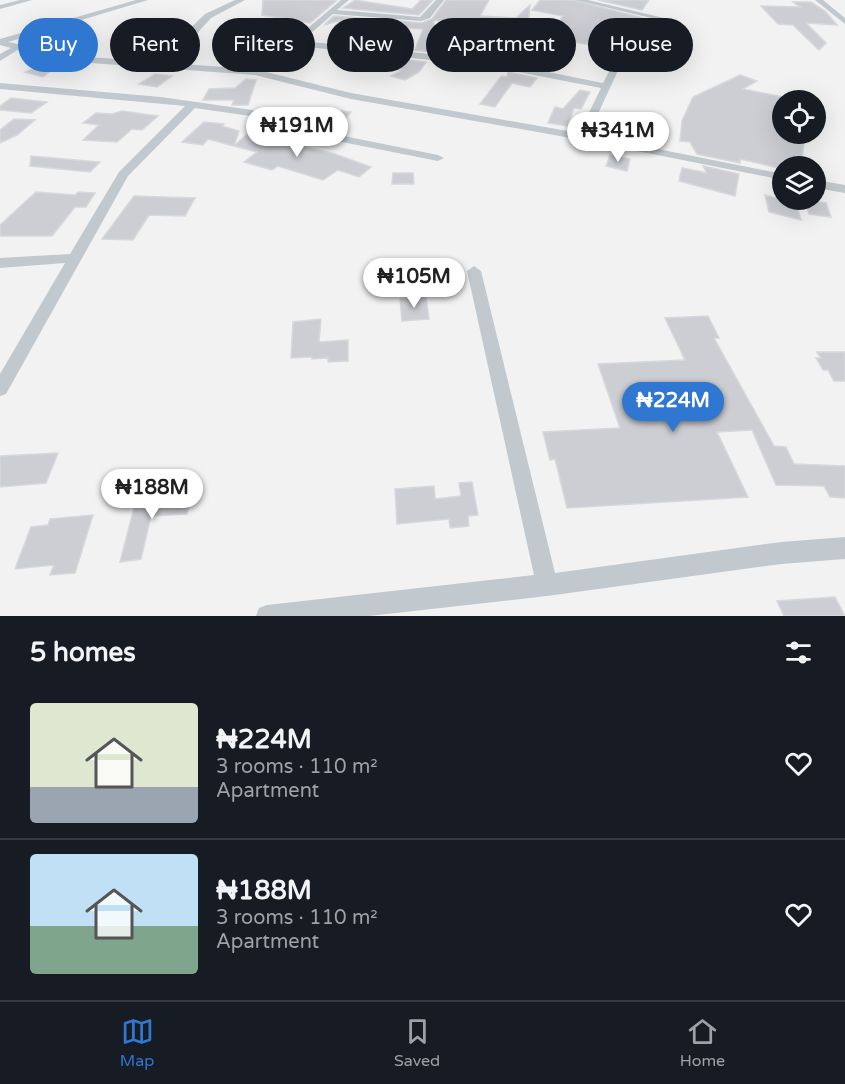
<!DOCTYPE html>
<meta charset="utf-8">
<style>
body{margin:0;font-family:"Varela Round",sans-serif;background:#242831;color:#f1f3f6;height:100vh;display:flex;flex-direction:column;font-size:22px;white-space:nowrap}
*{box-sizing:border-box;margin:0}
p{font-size:20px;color:#9ea1a6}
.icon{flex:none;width:33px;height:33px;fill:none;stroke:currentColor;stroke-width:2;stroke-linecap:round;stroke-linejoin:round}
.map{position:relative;height:616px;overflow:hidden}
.sheet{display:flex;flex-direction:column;background:#171b24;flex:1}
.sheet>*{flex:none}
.banner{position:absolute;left:18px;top:18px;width:810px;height:54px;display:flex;gap:12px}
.controls{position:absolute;left:772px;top:90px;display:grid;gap:12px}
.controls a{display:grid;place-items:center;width:54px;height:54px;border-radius:50%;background:#171b24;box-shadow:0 6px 24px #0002;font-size:30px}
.price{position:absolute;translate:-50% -51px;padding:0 14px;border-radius:21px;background:#fff;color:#222;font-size:20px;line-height:39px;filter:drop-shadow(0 2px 3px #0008)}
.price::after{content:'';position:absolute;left:50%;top:36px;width:18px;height:14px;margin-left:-9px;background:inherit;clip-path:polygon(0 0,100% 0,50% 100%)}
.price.active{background:#2f77d0;color:#fff}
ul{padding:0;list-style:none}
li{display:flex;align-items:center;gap:18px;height:150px;padding:0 30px}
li+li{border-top:2px solid #363941}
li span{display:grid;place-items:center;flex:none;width:168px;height:120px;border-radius:6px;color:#555}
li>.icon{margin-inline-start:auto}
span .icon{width:72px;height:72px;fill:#fffc;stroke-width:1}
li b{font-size:26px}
h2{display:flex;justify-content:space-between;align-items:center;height:72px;padding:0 30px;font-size:26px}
.tag{padding:0 21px;border-radius:27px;background:#171b24;box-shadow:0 6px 24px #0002;font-size:21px;line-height:54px}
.tag.active{background:#2f77d0;color:#fff}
.tab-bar{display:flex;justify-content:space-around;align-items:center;height:84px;border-top:2px solid #363941;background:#171b24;font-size:16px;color:#9ea1a6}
.tab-bar a{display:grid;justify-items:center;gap:3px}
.tab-bar .active{color:#2f77d0}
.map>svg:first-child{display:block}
.building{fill:#ccced3;stroke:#d6d8dc;stroke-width:1.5}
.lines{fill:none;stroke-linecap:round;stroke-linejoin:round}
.street{fill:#c1c9ce;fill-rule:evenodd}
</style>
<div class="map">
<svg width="845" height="616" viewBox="0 0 845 616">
<rect width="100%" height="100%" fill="#f3f2f2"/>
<path class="building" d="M263 0H328L336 1 310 23 262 15Z
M355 0 412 9 421 0H433L419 15 343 8Z
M446 0H489L480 16 516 18 530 5 527 38 547 40 563 16 532 10 540 0H573L643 18 637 23 656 24 640 37 631 36 633 26 609 27 598 46 566 41 544 69 512 63 516 50 499 48 501 28 434 20 432 52 415 50 423 29 371 26 368 29 335 26 341 20 324 25 334 16 422 23 432 19Z
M598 0H649L642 10Z
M793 2H811L825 11 837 25 806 23 826 43 819 50 793 25 778 24 761 6 800 7Z
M381 57 426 62 419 72 405 80 391 76 402 70 373 66Z
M55 59 63 61 43 77 25 72Z
M508 72 537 78 530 87 512 83 495 107 480 104 499 79 502 76 507 77Z
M155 74 172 76 157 87 139 84Z
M740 75 757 81 743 89 783 97V134H805L801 166H783V169L740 159V163L697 154 690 142 680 141 682 121 693 97Z
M246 79 256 80 248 105H232L234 100H203L209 89 235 88Z
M580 90 590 92 581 109 574 108 567 126 548 123 555 107 563 109Z
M11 98 47 102 31 113 0 110V106Z
M335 110 351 112 339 127 322 124Z
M122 111 158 116 142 130 132 129 117 142 83 140 99 125 83 123 96 113 112 114Z
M14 119 35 120 17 135 0 143V130Z
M204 122 224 124 222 126 239 131 234 146 208 139 203 145 182 142Z
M248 133 289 139 285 142 335 154 371 167 359 177 338 170 323 180 278 166 272 170 244 162 257 152 234 146Z
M610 155 630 159 627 171 606 166Z
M31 156 100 162 90 172 30 166Z
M703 166 739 174 735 196 679 181 682 168 707 173Z
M393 173H413L414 184H392Z
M36 192 75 195 78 192 95 193 86 207H75L52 236H0V225Z
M765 195 796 203 801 220 769 212Z
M134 196 195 198 185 216 149 215 133 240 102 239Z
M805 200 826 203 831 217 809 214Z
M426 297 429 319 402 321 400 299Z
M708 316 719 338H714L774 446 786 447 794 464 845 466V498L830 497 824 486 776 485 752 430 717 432 748 497 567 508 555 459 550 460 543 432 620 428 598 364 685 360 665 318Z
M321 319 319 342 348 340V361L328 362V358L312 359V357L291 358 293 322Z
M817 352H845V381H834L828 370H823L816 358H821Z
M58 453 46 483 0 487V456Z
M472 482 478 515 468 516 469 526 450 528 449 519 397 524 395 489 434 486 435 499 461 496 459 483Z
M178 489H194L187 514 151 516 141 559 120 562 136 500 176 495Z
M93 515 75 573 50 575 54 565 15 569 31 527 48 525 50 519Z
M835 597 845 616H784L777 601Z"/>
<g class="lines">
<path class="street" d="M20 0H32L0 9V5Z
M136 0H148L8 42 77 56 141 61 174 44 205 14 235 0H245L211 18 192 39 153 62 253 69 282 50 341 0H349L337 10 420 17 436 0H444L430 18 421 21 333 14 302 41 488 60 603 83 615 60V30L619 28 623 30V60L588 135 783 174V180L582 140 351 99 255 75 77 62 19 49 0 61V54L11 48 0 45V39ZM297 46 488 66 601 88 579 133 351 93 262 71Z
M575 0H588L668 19 664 21Z
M815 0H823L845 18V24Z
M0 83 161 97 252 110 309 129 438 155 444 158 438 161 307 135 250 116 195 108 128 176 6 394 0 396V374L65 263 0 268V258L70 254 119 172 185 106 0 89Z
M816 180 845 185V193L816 188Z
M474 266 481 271 555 573 781 542 845 537V559L781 564 547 596 369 616H256L259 608 267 605 534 575 467 271Z"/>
</g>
</svg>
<div class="controls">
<a><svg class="icon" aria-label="locate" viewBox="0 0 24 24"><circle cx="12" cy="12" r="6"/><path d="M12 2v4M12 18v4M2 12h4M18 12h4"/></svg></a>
<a><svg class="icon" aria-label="layers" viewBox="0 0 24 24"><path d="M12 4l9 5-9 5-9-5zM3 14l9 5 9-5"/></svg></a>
</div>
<b class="price" style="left:297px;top:158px">₦191M</b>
<b class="price" style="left:618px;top:163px">₦341M</b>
<b class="price" style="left:414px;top:309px">₦105M</b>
<b class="price active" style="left:673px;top:433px">₦224M</b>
<b class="price" style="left:152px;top:520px">₦188M</b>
<div class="banner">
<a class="tag active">Buy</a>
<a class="tag">Rent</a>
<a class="tag">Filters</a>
<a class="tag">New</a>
<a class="tag">Apartment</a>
<a class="tag">House</a>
</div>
</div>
<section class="sheet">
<h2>5 homes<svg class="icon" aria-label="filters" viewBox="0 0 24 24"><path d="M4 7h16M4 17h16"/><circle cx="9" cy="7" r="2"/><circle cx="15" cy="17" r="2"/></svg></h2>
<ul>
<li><span style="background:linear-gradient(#dfe7d0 70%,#9aa5b1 0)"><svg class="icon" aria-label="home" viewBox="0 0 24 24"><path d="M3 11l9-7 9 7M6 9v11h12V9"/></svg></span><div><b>₦224M</b><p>3 rooms · 110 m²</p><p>Apartment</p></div><svg class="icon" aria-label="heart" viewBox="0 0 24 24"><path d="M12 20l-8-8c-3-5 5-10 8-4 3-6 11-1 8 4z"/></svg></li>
<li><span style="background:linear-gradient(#bfe0f5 60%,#7fa58c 0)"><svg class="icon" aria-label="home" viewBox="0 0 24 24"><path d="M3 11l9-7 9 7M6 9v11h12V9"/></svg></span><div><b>₦188M</b><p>3 rooms · 110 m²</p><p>Apartment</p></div><svg class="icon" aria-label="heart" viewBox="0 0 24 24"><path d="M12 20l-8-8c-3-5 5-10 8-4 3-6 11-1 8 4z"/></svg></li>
</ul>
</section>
<nav class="tab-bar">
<a class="active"><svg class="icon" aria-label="map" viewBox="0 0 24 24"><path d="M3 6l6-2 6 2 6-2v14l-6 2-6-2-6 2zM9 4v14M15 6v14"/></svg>Map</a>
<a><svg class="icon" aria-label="saved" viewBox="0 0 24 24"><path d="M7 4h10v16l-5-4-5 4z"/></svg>Saved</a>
<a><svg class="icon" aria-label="home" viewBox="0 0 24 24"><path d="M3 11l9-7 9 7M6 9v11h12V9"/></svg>Home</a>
</nav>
